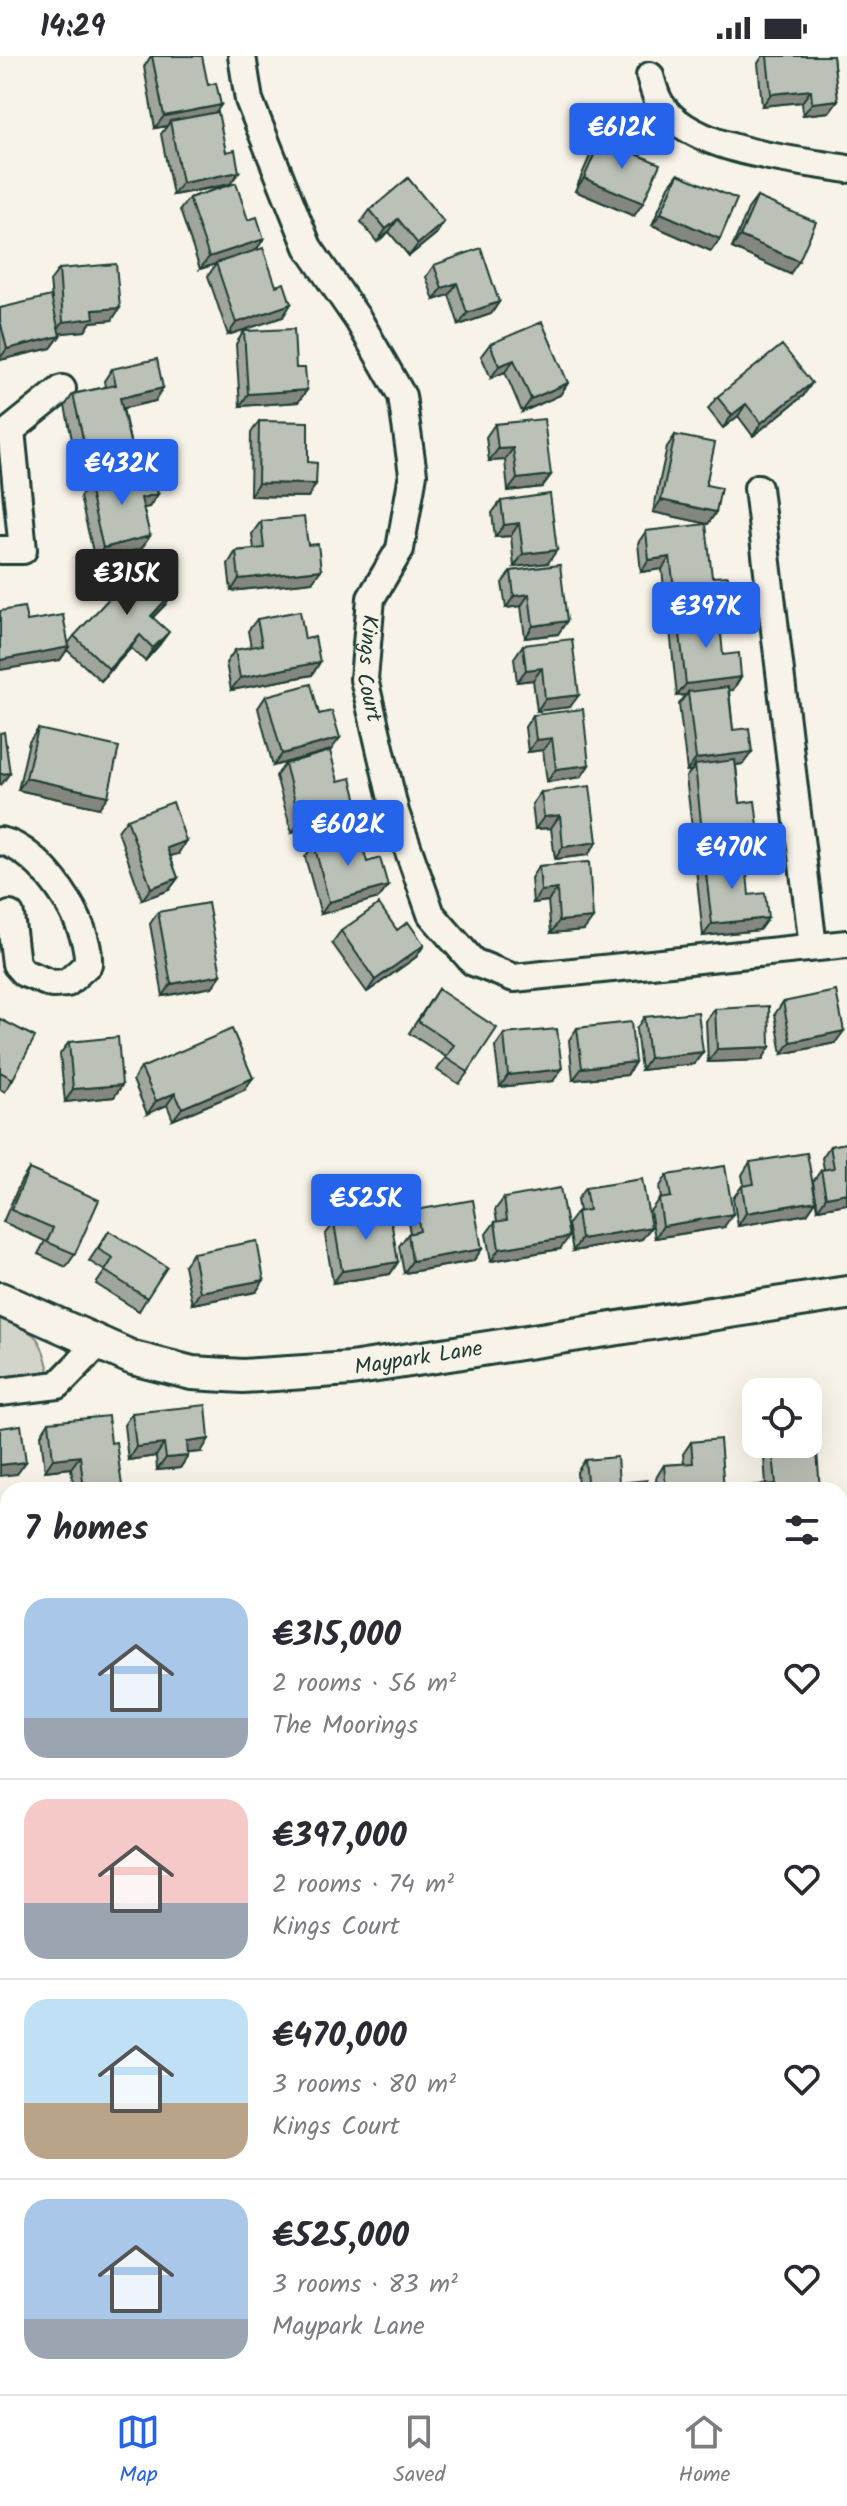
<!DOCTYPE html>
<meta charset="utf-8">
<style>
body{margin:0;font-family:Kalam,sans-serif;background:#f7f7f7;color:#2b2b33;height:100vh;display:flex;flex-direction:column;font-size:30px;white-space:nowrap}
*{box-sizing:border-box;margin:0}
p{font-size:26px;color:#7c7c81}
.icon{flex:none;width:44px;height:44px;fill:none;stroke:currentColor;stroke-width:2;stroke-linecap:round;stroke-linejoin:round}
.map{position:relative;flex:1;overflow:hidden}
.side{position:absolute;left:0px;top:1426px;width:848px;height:912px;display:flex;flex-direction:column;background:#fff;border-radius:24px 24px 0 0;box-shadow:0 8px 32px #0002}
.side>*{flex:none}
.fabs{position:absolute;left:742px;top:1322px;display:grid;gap:16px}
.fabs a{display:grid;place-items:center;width:80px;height:80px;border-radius:16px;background:#fff;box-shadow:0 8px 32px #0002;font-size:40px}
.price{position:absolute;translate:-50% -68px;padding:0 18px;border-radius:8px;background:#2563eb;color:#fff;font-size:26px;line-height:52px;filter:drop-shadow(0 2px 4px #0008)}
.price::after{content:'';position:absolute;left:50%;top:48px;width:24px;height:18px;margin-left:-12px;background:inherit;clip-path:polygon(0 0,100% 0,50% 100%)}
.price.selected{background:#222;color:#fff}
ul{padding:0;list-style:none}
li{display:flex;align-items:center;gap:24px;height:200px;padding:0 24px}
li+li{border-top:2px solid #e1e1e2}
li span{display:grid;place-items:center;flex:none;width:224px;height:160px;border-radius:24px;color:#555}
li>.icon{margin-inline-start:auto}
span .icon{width:96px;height:96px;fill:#fffc;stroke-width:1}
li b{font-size:34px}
h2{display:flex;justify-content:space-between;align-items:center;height:96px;padding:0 24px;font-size:34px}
.status{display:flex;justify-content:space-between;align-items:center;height:56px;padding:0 40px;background:#fff;direction:ltr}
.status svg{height:22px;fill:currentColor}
.menu{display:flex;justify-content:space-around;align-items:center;height:112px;border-top:2px solid #e1e1e2;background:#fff;font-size:22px;color:#7c7c81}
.menu a{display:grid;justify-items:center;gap:4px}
.menu .selected{color:#2563eb}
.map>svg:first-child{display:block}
.green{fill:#d3d5ca;stroke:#79897f;stroke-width:2}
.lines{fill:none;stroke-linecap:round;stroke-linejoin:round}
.minor-casing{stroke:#1f3d34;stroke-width:32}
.tertiary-casing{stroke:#1f3d34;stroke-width:38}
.minor{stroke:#f7f3e8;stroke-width:26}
.tertiary{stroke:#f7f3e8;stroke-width:32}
.wall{fill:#a1a69d;stroke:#1f3d34;stroke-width:2}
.shaded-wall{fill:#83877f;stroke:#1f3d34;stroke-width:2}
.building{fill:#bbc1b6;stroke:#1f3d34;stroke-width:2}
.labels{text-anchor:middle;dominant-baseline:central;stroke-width:8;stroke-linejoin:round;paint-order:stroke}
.street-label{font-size:22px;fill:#1f3d34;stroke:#f7f3e8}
</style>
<div class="status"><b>14:29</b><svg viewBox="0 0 49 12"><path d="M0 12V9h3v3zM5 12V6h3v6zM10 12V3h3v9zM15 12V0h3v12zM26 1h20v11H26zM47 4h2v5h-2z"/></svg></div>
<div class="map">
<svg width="847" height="2338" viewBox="0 0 847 2338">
<rect width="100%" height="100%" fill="#f7f3e8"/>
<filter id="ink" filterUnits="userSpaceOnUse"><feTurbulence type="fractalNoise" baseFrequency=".0125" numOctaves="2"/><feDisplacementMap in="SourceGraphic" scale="16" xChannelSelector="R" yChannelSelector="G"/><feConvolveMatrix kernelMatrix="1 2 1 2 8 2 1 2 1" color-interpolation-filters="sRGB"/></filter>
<g filter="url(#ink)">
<path class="green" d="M0 1263C36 1278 40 1276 49 1315L0 1321Z
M847 1592V2292L840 2293V1593Z
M8 1760V2330H701L671 2338H0V1761Z"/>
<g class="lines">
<g class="minor-casing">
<g id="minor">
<path id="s1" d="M242 0 249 44 308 191 359 265 402 340 413 418 400 493 371 542 364 623 395 756 431 858 473 906 514 922 847 888"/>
<path d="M650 20C654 33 656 44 665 54 700 96 795 104 847 113"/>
<path d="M758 432 813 891"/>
<path d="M0 494H23L11 374 62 333"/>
<path d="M0 785C41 792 91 868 88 908L67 927 52 928 24 917 16 908 10 859"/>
<path d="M0 1336 58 1329 98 1288"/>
</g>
</g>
<g class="tertiary-casing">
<g id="tertiary">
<path id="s2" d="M0 1243 133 1302 192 1317 243 1320 351 1313 847 1237"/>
</g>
</g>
<use href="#minor" class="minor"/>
<use href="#tertiary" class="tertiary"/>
</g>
<path class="wall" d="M151 0 208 29 221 49 215 57 226 96 239 116 230 128 248 164 264 183 256 194 283 261 228 279 208 220 216 208 200 213 180 154 189 142 229 129 173 139 161 78 167 70 155 72 144 11Z
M763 0H833L838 44 829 56 803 59 802 46 762 50 758 7Z
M601 83 634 160 575 135 592 95Z
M678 118 720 183 711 195 652 169 669 130Z
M757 141 790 218 732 192 748 153Z
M370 154 444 166 436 178 409 200 389 176 377 186 361 166Z
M434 209 499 246 491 258 459 269 449 239 434 244 426 221Z
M59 213 112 264 91 266 85 275 59 277 60 280 51 292 0 304V252L52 244 50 225Z
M244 275 296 312 307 334 298 346 240 350 236 288Z
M490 288 568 327 560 339 522 356 505 316 491 322 481 300Z
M112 313 155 345 123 352 133 399 125 412 80 422 65 350 73 338 105 331 104 325Z
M803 340 753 380 738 360 723 372 708 353 717 341Z
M259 365 308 406 316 428 308 441 250 440 251 377Z
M495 368 551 419 542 431 508 435 505 404 489 405 486 381Z
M675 379 706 429 716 456 708 468 653 456 667 391Z
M88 428 158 438 149 451 143 452 150 480 141 493 95 504 80 441Z
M501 445 548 507 514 511 511 480 495 481 492 457Z
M261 465 312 526 231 535 228 508 236 495 254 493 252 478Z
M646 475 722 555 667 561 662 513 641 516 638 487Z
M560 509 558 578 525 582 521 550 506 552 502 527 511 515Z
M166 548 153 561 160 588 145 605 131 592 101 625 67 594 60 604 27 565 68 588 74 580Z
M678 561 723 599 733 634H729L733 674 743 708 736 709 740 747 750 782 694 788 686 721 691 715H687L679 648 686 639 677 640 670 574Z
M257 563 320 606 312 619 231 634 226 607 235 594 251 591 248 575Z
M523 589 570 651 537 655 533 624 517 626 514 602Z
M266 640 319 658 331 694 273 710 258 652Z
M533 659 589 709 581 721 547 726 543 694 528 696 525 671Z
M38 673 99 752 18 734 29 686Z
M285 708 338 725 350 761 292 777 276 720Z
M541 736 588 799 555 803 551 772 535 773 532 748Z
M127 763 178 798 170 800 178 822 169 834 142 844 118 775Z
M314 788 367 806 388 830 379 842 321 858 305 801Z
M704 801 749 839 768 862 759 874 703 880 696 813Z
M589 806 584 874 551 877 548 845 533 847 531 822 539 810Z
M158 856 221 919 212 931 163 940 150 868Z
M397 874 424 889 416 901 367 936 332 887 341 875Z
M438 933 468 1016 459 1028 437 1014 446 1001 409 977Z
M783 946 835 987 782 998 775 958Z
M715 953 762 1004 708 1006 706 965Z
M644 961 703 996 694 1008 641 1014 636 973Z
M0 963 13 1023 5 1036 0 1033Z
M577 972 635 1006 627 1019 573 1024 569 984Z
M504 978 553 1025 500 1031 495 991Z
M69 986 122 1029 114 1041 65 1046 60 998Z
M141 1012 244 1034 173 1064 167 1049 147 1058 133 1024Z
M847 1087V1148L818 1153 813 1126 821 1114 824 1113 822 1102 830 1090Z
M750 1106 816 1145 807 1158 738 1170 733 1142 742 1130 744 1129 742 1119Z
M29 1113 75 1198 66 1211 38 1198 45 1185 3 1166 21 1125Z
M667 1119 724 1171 655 1182 650 1155 659 1143 661 1142 659 1132Z
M585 1132 651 1171 642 1183 573 1195 568 1168 577 1156 579 1155 577 1144Z
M504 1142 560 1193 491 1205 486 1178 495 1166 497 1165 495 1154Z
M416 1154 482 1193 473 1205 404 1217 399 1190 408 1178 410 1177 408 1166Z
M334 1167 398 1206 390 1218 333 1227 325 1179Z
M109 1175 147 1242 139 1255 96 1228 105 1215 89 1205Z
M193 1197 256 1236 192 1248 184 1209Z
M132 1357 201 1396 188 1397V1400L180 1412 157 1414 156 1400 128 1404 124 1369Z
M49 1366 111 1387 122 1430 118 1434H74L71 1412 45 1415 41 1379Z
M691 1386 724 1434H657L656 1422 664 1409 684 1408 683 1398Z
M763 1388H808L820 1434H747L750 1430 766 1428Z
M585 1404 619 1427 648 1434H578L577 1416Z"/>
<path class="shaded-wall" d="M811 34 802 46 762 50 771 38Z
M838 44 829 56 803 59 812 47Z
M221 49 212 62 170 65 167 70 155 72 164 60Z
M239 116 230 128 173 139 182 127Z
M584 122 643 147 634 160 575 135Z
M661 157 720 183 711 195 652 169Z
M398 163 389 176 377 186 386 173Z
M444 166 436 178 409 200 418 188Z
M740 180 799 205 790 218 732 192Z
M264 183 255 195 200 213 209 201Z
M457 227 449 239 434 244 442 232Z
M499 246 491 258 459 269 467 257Z
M291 248 283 261 228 279 236 267Z
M120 252 112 264 91 266 85 275 54 278 63 266 93 254Z
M60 280 51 292 0 304V302L7 293Z
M514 304 505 316 491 322 499 310Z
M568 327 560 339 522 356 531 343Z
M812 327 803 340 753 380 761 367Z
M163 332 155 345 112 355 120 342Z
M307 334 298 346 240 350 248 338Z
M746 348 738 360 723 372 732 359Z
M513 392 505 404 489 405 498 393Z
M133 399 125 412 80 422 89 409Z
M551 419 542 431 508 435 517 423Z
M258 427 316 428 308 441 250 440Z
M158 438 149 451 132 454 141 442Z
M661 444 716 456 708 468 653 456Z
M519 467 511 480 495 481 504 469Z
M150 480 141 493 95 504 103 492Z
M557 494 548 507 514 511 523 498Z
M670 501 662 513 641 516 649 504Z
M321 514 312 526 231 535 239 523Z
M174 535 166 548 143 572 151 560Z
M529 538 521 550 506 552 514 540Z
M731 543 722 555 667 561 676 548Z
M567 565 558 578 525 582 533 570Z
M169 576 160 588 145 605 153 592Z
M140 579 131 592 101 625 109 613Z
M69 591 60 604 0 614V604Z
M320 606 312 619 231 634 240 622Z
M542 612 533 624 517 626 526 614Z
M741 621 733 634 688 639V636L686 639 677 640 686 628Z
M579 639 570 651 537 655 545 643Z
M340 682 331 694 273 710 282 698Z
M552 682 543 694 528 696 536 684Z
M752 696 743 708 695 714V709L691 715H687L696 703Z
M589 709 581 721 547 726 556 713Z
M10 717 1 729H0V718Z
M26 722 108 740 99 752 18 734Z
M358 749 350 761 292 777 300 765Z
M560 759 551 772 535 773 544 761Z
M758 770 750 782 694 788 702 776Z
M186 785 178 798 158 804 167 792Z
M597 786 588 799 555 803 563 791Z
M178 822 169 834 142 844 151 832Z
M388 830 379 842 321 858 329 846Z
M557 833 548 845 533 847 541 835Z
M593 862 584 874 551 877 559 865Z
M768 862 759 874 703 880 712 868Z
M424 889 416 901 367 936 375 924Z
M221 919 212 931 163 940 171 928Z
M844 975 835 987 782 998 791 986Z
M770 991 762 1004 708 1006 717 993Z
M703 996 694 1008 641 1014 649 1002Z
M635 1006 627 1019 573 1024 582 1012Z
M562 1013 553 1025 500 1031 508 1019Z
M253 1022 244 1034 173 1064 182 1052Z
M122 1029 114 1041 65 1046 73 1033Z
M175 1037 167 1049 147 1058 156 1045Z
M847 1137V1148L818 1153 826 1141Z
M816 1145 807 1158 738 1170 746 1157Z
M733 1158 724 1171 655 1182 663 1170Z
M651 1171 642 1183 573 1195 581 1183Z
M569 1181 560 1193 491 1205 499 1193Z
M482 1193 473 1205 404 1217 412 1205Z
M398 1206 390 1218 333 1227 342 1215Z
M264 1224 256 1236 192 1248 200 1236Z
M209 1383 201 1396 179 1398 187 1386Z
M164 1388 156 1400 128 1404 136 1391Z
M80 1400 71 1412 45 1415 53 1403Z
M188 1400 180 1412 157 1414 166 1402Z
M26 1406 17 1418 0 1420V1409Z
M122 1430 118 1434H104L106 1431Z"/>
<path class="building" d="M152 0H202L208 29 216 27 221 49 164 60Z
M767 0H833L838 44 812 47 811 34 771 38Z
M218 56 226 96 235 94 239 116 182 127 170 65Z
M601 83 660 108 643 147 584 122Z
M678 118 737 143 720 183 661 157Z
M408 122 444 166 418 188 398 163 386 173 370 154Z
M236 127 248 164 257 161 264 183 209 201 189 142Z
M757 141 816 166 799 205 740 180Z
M263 192 276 230 284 227 291 248 236 267 216 207Z
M481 192 499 246 467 257 457 227 442 232 434 209Z
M116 208 120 252 93 254 94 262 63 266 59 213Z
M51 240 60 280 7 293 0 264V252Z
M542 266 568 327 531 343 514 304 499 310 490 288Z
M294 273 296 312H305L307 334 248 338 244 275Z
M782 289 812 327 761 367 746 348 732 359 717 341Z
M157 303 163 332 120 342 133 399 89 409 73 338 116 329 112 313Z
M544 363 551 419 517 423 513 392 498 393 495 368Z
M259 365 308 366V406L317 407 316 428 258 427Z
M675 379 715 387 706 429 721 432 716 456 661 444Z
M152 413 158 438 141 442 150 480 103 492 88 428Z
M550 438 557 494 523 498 519 467 504 469 501 445Z
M304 461 308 489 318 488 321 514 239 523 236 495 264 492 261 465Z
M706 468 712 521 728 520 731 543 676 548 670 501 649 504 646 475Z
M143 506 174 535 151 560 169 576 153 592 140 579 109 613 74 580Z
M560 509 567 565 533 570 529 538 514 540 511 515Z
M24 551 27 565 63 559 69 591 0 604V555Z
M300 555 305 583 315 581 320 606 240 622 235 594 262 589 257 563Z
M719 557 723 599 739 597 741 621 686 628 678 561Z
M572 583 579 639 545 643 542 612 526 614 523 589Z
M311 628 319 658 332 655 340 682 282 698 266 640Z
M728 631 733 674 749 672 752 696 696 703 688 636Z
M583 653 589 709 556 713 552 682 536 684 533 659Z
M38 673 119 691 108 740 26 722Z
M4 676 10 717 0 718V677Z
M330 695 338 725 351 722 358 749 300 765 285 708Z
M735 704 740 747 755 745 758 770 702 776 695 709Z
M590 730 597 786 563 791 560 759 544 761 541 736Z
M173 746 186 785 167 792 178 822 151 832 127 763Z
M359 776 367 806 380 802 388 830 329 846 314 788Z
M745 797 749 839 765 837 768 862 712 868 704 801Z
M589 806 593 862 559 865 557 833 541 835 539 810Z
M208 847 221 919 171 928 158 856Z
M379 848 397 874 408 866 424 889 375 924 341 875Z
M438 933 497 972 468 1016 446 1002 454 989 418 965Z
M836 935 844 975 791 986 783 946Z
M769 950 770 991 717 993 715 953Z
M698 956 703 996 649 1002 644 961Z
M0 963 35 981 13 1023 0 1016Z
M631 966 635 1006 582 1012 577 972Z
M232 973 253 1022 182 1052 175 1037 156 1045 141 1012Z
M557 973 562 1013 508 1019 504 978Z
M118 981 122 1029 73 1033 69 986Z
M847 1087V1137L826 1141 821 1114 834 1112 830 1090Z
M807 1097 816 1145 746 1157 742 1130 754 1128 750 1106Z
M725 1110 733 1158 663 1170 659 1143 671 1141 667 1119Z
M29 1113 99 1144 75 1198 47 1186 53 1172 11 1154Z
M642 1123 651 1171 581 1183 577 1156 589 1154 585 1132Z
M560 1132 569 1181 499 1193 495 1166 507 1164 504 1142Z
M473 1144 482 1193 412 1205 408 1178 420 1175 416 1154Z
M390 1158 398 1206 342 1215 334 1167Z
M109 1175 167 1211 147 1242 105 1215 113 1202 98 1193Z
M257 1185 264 1224 200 1236 193 1197Z
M206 1349 209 1383 187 1386 188 1400 166 1402 164 1388 136 1391 132 1357Z
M108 1360 111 1387 116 1386 122 1430 106 1431V1434H84L80 1400 53 1403 49 1366Z
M21 1369 26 1406 0 1409V1372Z
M815 1370 820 1434H750V1430L776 1428 772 1388H808V1371Z
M720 1383 724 1434H666L664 1409 693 1407 691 1386Z
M617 1401 619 1427 647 1424 648 1434H588L585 1404Z
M571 1427 572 1434H530Z
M240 2334 241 2338H222Z"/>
</g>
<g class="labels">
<g class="street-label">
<text stroke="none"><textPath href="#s1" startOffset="662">Kings Court</textPath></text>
<text stroke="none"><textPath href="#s2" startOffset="434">Maypark Lane</textPath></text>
</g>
</g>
</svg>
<div class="fabs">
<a><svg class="icon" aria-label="locate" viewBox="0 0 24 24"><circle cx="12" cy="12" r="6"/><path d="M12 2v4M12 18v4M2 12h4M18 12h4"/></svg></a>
</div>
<b class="price" style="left:622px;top:115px">€612K</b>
<b class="price" style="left:122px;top:451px">€432K</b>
<b class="price selected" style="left:127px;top:561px">€315K</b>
<b class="price" style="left:706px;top:594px">€397K</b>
<b class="price" style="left:348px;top:812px">€602K</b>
<b class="price" style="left:732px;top:835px">€470K</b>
<b class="price" style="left:366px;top:1186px">€525K</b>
<section class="side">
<h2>7 homes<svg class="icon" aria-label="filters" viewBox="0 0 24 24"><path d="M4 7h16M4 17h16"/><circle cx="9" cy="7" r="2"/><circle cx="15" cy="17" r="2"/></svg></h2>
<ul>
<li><span style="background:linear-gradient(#a9c7e8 75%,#9aa5b1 0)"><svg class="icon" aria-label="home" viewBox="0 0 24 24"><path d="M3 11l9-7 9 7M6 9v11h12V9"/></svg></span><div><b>€315,000</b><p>2 rooms · 56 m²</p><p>The Moorings</p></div><svg class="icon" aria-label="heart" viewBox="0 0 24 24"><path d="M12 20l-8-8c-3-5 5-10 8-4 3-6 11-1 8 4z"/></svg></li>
<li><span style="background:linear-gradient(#f6c9c9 65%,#9aa5b1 0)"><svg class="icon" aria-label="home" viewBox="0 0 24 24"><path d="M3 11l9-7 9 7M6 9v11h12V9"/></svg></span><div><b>€397,000</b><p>2 rooms · 74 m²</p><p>Kings Court</p></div><svg class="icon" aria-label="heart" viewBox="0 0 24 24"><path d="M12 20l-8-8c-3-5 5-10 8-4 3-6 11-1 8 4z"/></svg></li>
<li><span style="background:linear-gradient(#bfe0f5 65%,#b9a48a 0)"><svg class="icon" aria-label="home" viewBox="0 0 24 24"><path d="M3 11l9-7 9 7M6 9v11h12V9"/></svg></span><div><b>€470,000</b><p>3 rooms · 80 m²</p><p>Kings Court</p></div><svg class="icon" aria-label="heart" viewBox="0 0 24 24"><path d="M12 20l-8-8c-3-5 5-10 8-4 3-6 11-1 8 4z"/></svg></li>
<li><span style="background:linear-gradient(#a9c7e8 75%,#9aa5b1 0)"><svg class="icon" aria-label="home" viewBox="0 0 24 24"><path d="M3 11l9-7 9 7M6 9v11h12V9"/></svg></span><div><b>€525,000</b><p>3 rooms · 83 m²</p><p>Maypark Lane</p></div><svg class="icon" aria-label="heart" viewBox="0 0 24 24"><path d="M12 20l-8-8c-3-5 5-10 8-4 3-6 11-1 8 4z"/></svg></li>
</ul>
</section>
</div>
<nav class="menu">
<a class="selected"><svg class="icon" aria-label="map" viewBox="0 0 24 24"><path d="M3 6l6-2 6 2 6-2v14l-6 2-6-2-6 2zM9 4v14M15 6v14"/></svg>Map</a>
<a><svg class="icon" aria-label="saved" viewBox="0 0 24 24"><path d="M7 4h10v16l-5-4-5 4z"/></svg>Saved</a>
<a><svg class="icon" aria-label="home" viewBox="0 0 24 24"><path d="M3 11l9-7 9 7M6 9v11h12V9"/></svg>Home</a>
</nav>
